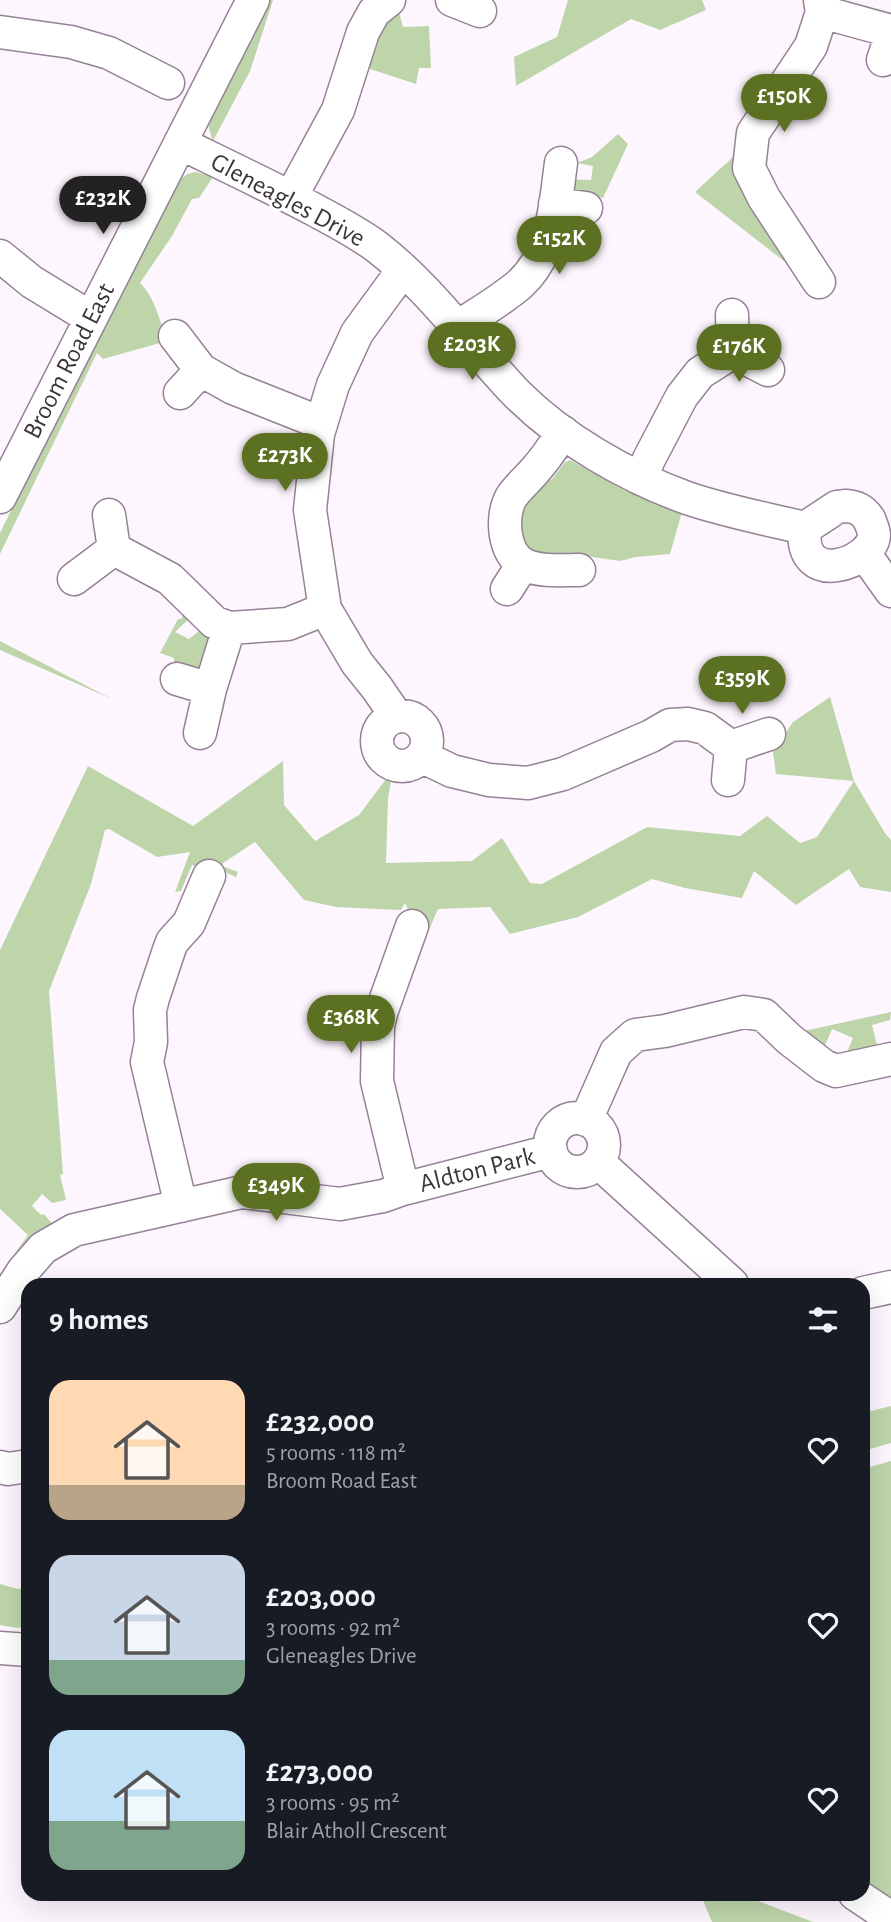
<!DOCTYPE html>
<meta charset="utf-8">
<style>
body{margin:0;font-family:"Alegreya Sans",sans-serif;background:#20242c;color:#f1f3f6;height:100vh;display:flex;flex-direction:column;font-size:26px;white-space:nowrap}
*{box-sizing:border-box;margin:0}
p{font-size:23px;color:#9ea1a6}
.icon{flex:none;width:38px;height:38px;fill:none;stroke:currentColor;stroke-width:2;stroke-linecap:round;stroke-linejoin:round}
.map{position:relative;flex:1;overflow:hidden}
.drawer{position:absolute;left:21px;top:1278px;width:849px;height:623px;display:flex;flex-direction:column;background:#171b24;border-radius:21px;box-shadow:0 7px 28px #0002}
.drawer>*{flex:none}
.price{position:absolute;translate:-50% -60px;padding:0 16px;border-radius:24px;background:#5b7121;color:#fff;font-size:23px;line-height:46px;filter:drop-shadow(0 2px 4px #0008)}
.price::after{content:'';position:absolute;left:50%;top:42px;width:21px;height:16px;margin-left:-10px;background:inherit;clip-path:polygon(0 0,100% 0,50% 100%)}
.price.current{background:#222;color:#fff}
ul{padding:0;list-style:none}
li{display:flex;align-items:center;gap:21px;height:175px;padding:0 28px}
li span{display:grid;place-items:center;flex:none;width:196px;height:140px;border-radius:21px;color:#555}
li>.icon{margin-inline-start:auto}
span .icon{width:84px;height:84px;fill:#fffc;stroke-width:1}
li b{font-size:30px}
h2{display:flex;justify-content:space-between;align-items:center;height:84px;padding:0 28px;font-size:30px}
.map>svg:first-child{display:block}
.green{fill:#bed5aa}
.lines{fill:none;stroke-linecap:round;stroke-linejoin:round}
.minor-casing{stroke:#958294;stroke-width:35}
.minor{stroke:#fff;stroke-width:32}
.labels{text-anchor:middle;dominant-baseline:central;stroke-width:6;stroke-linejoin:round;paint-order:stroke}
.street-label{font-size:26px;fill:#3d353d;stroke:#fff}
</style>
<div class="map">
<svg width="891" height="1922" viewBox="0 0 891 1922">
<rect width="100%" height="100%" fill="#fef6fe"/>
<path class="green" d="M267 0H273L250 71 213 141 209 129 208 121Z
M568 0H702L706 10 660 30 631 19 516 86 514 57 557 37Z
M397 5 403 27 429 26 431 68H419L416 84 364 67 374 29Z
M618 134 628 144 603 198 592 196 572 197 566 179 591 180 593 166 577 163 592 157Z
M747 135 804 285 789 265 695 192 734 156Z
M196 172 213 177 199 198 192 199 172 236 140 283C155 297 160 322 167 341L103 359 97 353 0 554V533L103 323 119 300 173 189C180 180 184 173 196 172Z
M570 460 625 491 682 512 670 554 636 557 620 561 572 554 545 556 525 552 517 542 519 513 530 495 553 478 565 462Z
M188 606 194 614 175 632 189 639 200 630 206 629 210 643 199 672H174V658L160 653 178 619H181Z
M0 641 112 699 0 650Z
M830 697 854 781 885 833 891 840V892L860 887 849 869 796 905 754 871 742 898 685 888 652 879 578 917 510 934 490 907 438 909 423 944 420 942 428 922 410 914 405 903 401 910 336 907 304 900 255 842 223 863 222 866 238 872 236 877 212 866 209 872 192 865 181 891 175 892 190 852 157 857 109 829 105 830 91 884 49 991 63 1174 60 1175 66 1200 52 1203 42 1194 32 1206 41 1215 44 1214 53 1225 0 1280V1274L28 1235 0 1209V950L88 766 193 826 283 761 284 805 315 841 359 815 386 779 391 782 388 798 386 863 472 861 502 838 530 883 542 884 647 827 740 836 767 816 800 843 817 837 854 781 776 774 771 738 785 734 793 722Z
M891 1012 890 1020 872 1025 879 1053 844 1059 853 1038 832 1029 823 1050 798 1034 804 1031Z
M891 1406V1443L863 1451V1413Z
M891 1461V1908L863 1887V1469Z
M0 1584 18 1589 28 1587V1626L17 1628 0 1625Z
M652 1894H740L813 1922H712L702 1898H656Z"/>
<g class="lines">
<g class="minor-casing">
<path id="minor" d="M452 0 480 11
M822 12 891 31
M0 32 71 42 109 53 168 83
M883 60 891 36
M180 143C225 165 269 186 313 209 335 221 357 232 377 247 430 288 470 345 516 393 562 439 626 476 687 498 725 511 766 519 805 528
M291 197 338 110 363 32 374 12 389 0
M555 204 586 208
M0 256 32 282 91 318
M819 282 764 198 749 168 753 133 811 46 822 12 820 0
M458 327C477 314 503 299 520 284 554 253 555 205 561 163
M175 336 201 370 233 388 321 423
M733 352 768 370
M180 393 201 370
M563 432C555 444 547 457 537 468 529 478 519 486 512 496 500 515 503 555 525 565 541 572 562 570 579 570
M641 479 649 459 682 396 700 373 733 352 732 315
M0 497 253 0
M846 506C857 507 863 510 869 519 871 524 874 530 874 535 873 563 798 590 805 528L837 507Z
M109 515 114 549
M864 553 891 591
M74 579 114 549 170 579 214 622 229 628 288 624 325 609
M507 589 523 564
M177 679 210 689
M377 741a25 25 0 1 1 50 0a25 25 0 1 1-50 0Z
M397 717 377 688 357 663 325 609 310 510 318 434 333 385 357 333 403 270
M200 733 210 689 229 628
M731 747 769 734
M423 757 452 771 489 780 528 783 563 774 651 736 670 725 688 724 705 728 731 747 728 780
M550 1145a27 27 0 1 1 54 0a27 27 0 1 1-54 0Z
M586 1120 616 1052 635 1035 665 1031 744 1012 764 1015 789 1039 824 1066 836 1071 891 1059
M598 1162 732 1284
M403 1189 377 1081 378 1026 382 1010 412 926
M181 1206 147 1062 151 1042 150 1010 153 998 169 950 172 942 189 923 209 876
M863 1293 891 1287
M0 1307 23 1271 43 1248 74 1230 242 1192 340 1204 383 1196 403 1189 551 1151
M0 1467 8 1469 28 1466
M0 1648 28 1650
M855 1894 891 1918"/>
</g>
<use href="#minor" class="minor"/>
</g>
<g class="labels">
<g class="street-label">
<text transform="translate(288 200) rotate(28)">Gleneagles Drive</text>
<text transform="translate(69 361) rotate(-63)">Broom Road East</text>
<text transform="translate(477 1170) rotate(-14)">Aldton Park</text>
</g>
</g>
</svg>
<b class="price" style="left:784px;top:134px">£150K</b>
<b class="price current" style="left:103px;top:236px">£232K</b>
<b class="price" style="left:559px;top:276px">£152K</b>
<b class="price" style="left:472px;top:382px">£203K</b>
<b class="price" style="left:739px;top:384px">£176K</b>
<b class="price" style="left:285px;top:493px">£273K</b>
<b class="price" style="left:742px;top:716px">£359K</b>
<b class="price" style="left:351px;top:1055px">£368K</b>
<b class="price" style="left:276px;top:1223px">£349K</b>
<section class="drawer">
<h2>9 homes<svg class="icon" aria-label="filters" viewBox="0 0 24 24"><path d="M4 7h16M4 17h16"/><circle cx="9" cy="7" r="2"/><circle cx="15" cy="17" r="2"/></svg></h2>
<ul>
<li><span style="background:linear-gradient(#ffd9b3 75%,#b9a48a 0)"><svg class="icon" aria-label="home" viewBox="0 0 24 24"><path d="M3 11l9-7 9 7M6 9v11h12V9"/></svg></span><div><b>£232,000</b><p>5 rooms · 118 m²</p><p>Broom Road East</p></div><svg class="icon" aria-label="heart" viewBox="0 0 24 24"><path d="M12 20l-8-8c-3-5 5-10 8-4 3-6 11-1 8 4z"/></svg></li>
<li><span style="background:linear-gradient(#c9d6e8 75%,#7fa58c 0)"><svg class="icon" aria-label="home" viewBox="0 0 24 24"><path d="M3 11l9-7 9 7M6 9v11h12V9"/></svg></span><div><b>£203,000</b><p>3 rooms · 92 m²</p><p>Gleneagles Drive</p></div><svg class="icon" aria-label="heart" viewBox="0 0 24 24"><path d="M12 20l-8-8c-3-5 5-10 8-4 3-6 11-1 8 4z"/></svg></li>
<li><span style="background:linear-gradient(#bfe0f5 65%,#7fa58c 0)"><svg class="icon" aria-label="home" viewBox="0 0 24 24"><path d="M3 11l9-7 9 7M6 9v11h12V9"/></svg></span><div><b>£273,000</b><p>3 rooms · 95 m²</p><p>Blair Atholl Crescent</p></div><svg class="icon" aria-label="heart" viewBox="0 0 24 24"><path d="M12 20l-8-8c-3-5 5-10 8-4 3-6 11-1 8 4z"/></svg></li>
</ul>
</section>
</div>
